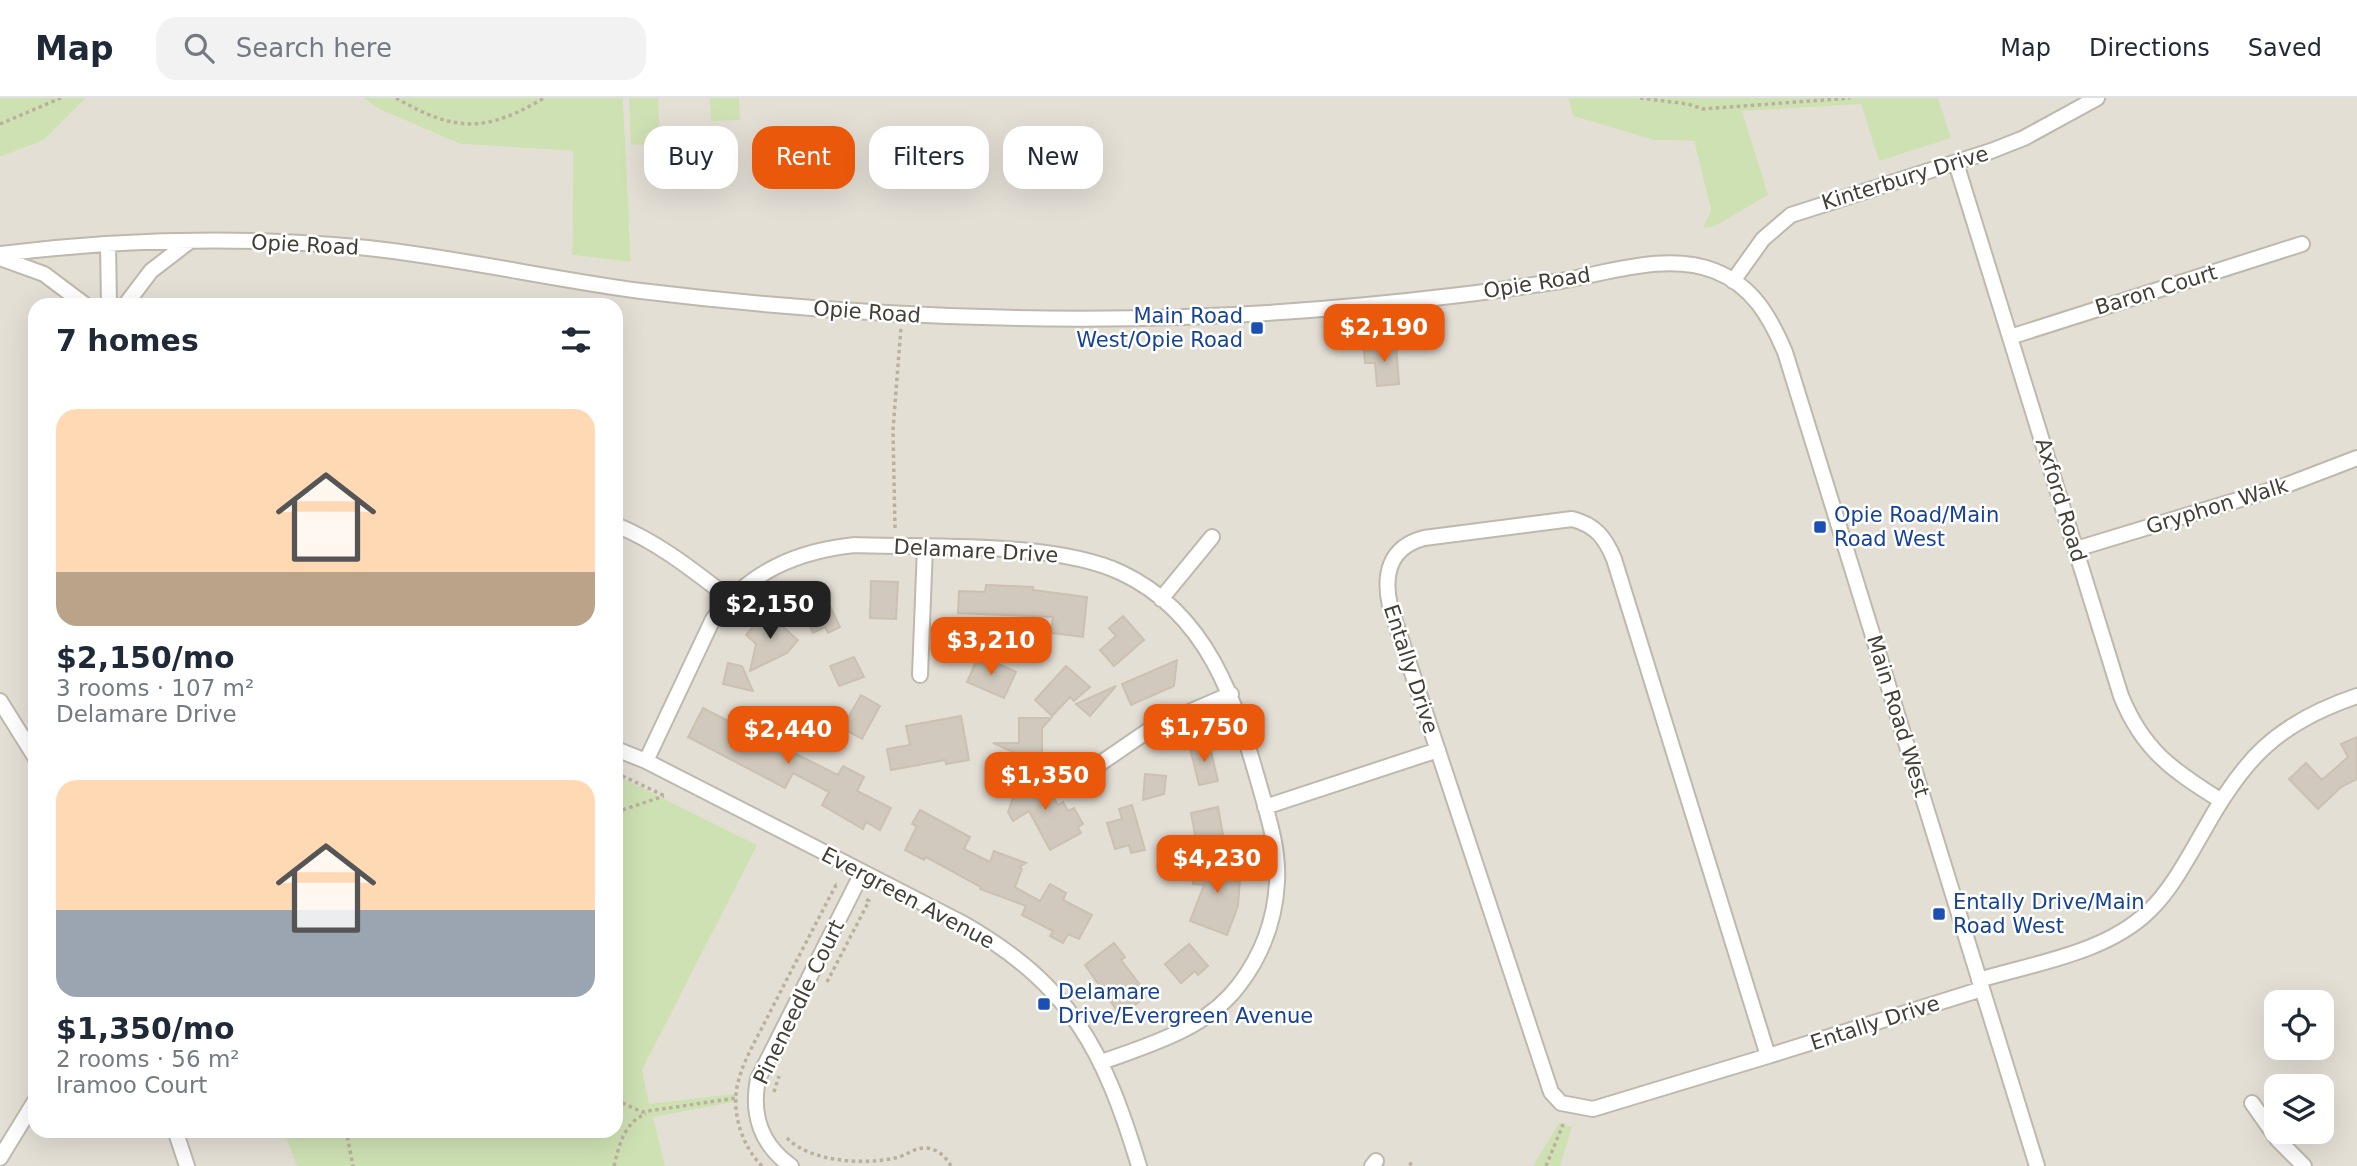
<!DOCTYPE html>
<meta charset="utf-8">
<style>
body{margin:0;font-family:"DejaVu Sans",sans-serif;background:#f2f2f3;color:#1f2937;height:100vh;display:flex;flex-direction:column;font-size:26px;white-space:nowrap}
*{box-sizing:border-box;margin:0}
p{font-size:23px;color:#747a83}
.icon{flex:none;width:38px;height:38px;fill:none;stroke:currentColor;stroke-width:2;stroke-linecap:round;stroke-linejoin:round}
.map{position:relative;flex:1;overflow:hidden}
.panel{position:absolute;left:28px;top:200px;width:595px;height:840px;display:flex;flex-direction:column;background:#fff;border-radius:21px;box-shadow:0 7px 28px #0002}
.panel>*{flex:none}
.banner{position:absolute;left:644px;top:28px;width:665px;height:63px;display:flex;gap:14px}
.fabs{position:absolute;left:2264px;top:892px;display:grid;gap:14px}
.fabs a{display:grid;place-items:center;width:70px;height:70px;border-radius:14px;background:#fff;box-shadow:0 7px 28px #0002;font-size:35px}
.price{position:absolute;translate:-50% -60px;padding:0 16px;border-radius:14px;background:#ea580c;color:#fff;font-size:23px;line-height:46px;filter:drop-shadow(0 2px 4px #0008)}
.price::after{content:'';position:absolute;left:50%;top:42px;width:21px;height:16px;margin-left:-10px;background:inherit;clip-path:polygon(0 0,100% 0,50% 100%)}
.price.active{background:#222;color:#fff}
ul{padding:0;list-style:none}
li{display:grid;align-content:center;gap:14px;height:371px;padding:0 28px}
li span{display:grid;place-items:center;height:217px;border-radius:21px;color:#555}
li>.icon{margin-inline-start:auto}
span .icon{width:126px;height:126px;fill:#fffc;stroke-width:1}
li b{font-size:30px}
h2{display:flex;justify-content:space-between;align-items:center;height:84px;padding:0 28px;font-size:30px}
.tag{padding:0 24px;border-radius:21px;background:#fff;box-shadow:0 7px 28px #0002;font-size:24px;line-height:63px}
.tag.active{background:#ea580c;color:#fff}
header{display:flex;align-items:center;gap:42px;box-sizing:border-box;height:98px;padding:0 35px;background:#fff;border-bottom:2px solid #e0e1e3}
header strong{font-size:33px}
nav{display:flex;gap:38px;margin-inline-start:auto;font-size:24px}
.search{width:490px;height:63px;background:#f2f2f3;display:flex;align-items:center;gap:18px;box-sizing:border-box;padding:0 24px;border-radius:21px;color:#747a83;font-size:26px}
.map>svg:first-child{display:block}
.residential{fill:#e4dfd5;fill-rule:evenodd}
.green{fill:#cee1b3}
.building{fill:#d1c9bd;stroke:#cbc0b1;stroke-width:2}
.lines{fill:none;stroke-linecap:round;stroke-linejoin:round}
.minor-casing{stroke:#beb8ad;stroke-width:18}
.path{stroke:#bbb09d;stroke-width:3.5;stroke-dasharray:3.5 3.5;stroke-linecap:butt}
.minor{stroke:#fff;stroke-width:14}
.transit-dot{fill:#1a4fb4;stroke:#fff;stroke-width:2.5}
.labels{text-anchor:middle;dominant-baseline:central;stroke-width:5;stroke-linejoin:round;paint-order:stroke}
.street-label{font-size:21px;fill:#433e36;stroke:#fff}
.transit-label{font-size:21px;fill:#164399;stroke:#fff;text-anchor:start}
</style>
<header>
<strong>Map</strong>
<div class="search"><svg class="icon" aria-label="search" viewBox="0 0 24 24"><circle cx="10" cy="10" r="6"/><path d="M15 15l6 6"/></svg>Search here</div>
<nav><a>Map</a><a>Directions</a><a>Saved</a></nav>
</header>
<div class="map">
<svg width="2357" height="1068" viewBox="0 0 2357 1068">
<rect width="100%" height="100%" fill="#f1ede6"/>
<path class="residential" d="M86 0H363L379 11 460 46 573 53 572 157 631 164 623 0H1568L1573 18 1653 42 1694 43 1711 114 1704 129 1767 97 1738 0H2357V1068H0V59L44 42ZM35 206H616V1032H35ZM2277 905H2322V950H2277ZM2277 989H2322V1034H2277Z"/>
<path class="green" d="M0 0H86L44 42 0 59Z
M363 0H623L631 164 572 157 573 53 460 46 379 11Z
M629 0H658L660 46 631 47Z
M710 0H739L740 22 711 23Z
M1568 0H1938L1951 40 1879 63 1861 6 1742 13 1768 97 1715 128 1703 130 1711 113 1694 43 1653 42 1573 18Z
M616 677 757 747 642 972 649 1006 734 996V1004L653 1019 665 1068H297L284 1033 616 1032Z
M1559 1025 1572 1029 1560 1068H1533Z"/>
<path class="building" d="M1396 246 1399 286 1377 288 1375 265H1365L1364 252Z
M871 483 898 484 896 521 870 520Z
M819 485 840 529 828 535 825 529 813 535 795 497Z
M986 487 1033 489V492L1087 499 1083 539 1051 535 1053 519 958 515 959 493 985 494Z
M766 514 798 542 787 555 750 573 756 546 746 537Z
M1123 518 1144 542 1114 568 1100 552 1116 538 1109 530Z
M979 557 1016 574 1004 600 967 584Z
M854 559 864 579 839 588 830 568Z
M1177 562 1174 588 1131 607 1122 586Z
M728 565 742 568 753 593 723 586Z
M1066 568 1090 589 1074 603 1070 599 1052 618 1035 602Z
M1116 588 1090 618 1076 606Z
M861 597 880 608 862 641 842 630Z
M703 610 749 634 755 622 783 636 778 647 838 677 843 668 864 679 857 693 891 710 880 732 866 724 863 731 822 707 829 694 793 675 785 690 688 639Z
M961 618 969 662 946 666 945 662 891 672 887 651 910 647 906 628Z
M1019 620H1051L1042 630V667L993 645H1019Z
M2357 639V681L2341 689 2318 711 2289 681 2306 665 2322 682 2348 659 2341 646Z
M1209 645 1218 683 1199 687 1190 650Z
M1040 676 1058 707 1063 704 1068 713 1074 710 1083 726 1078 729 1081 735 1050 752 1029 713 1013 723 1008 714 1017 689Z
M1145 676 1166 678 1164 696 1143 702Z
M1132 707 1145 752 1131 755 1129 747 1115 751 1107 725 1122 721 1119 711Z
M1218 709 1223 737 1196 742 1191 715Z
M920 712 970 739 964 751 990 764 994 753 1026 765 1019 769 1022 771 1015 789 1040 803 1050 786 1066 795 1063 802 1092 817 1079 841 1068 836 1063 845 1050 838 1053 833 1022 817 1026 808 980 791 981 789 926 759 924 762 905 752 917 728 912 726Z
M1195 763 1241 767 1238 808 1227 837 1190 823 1204 787 1193 786Z
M1114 845 1125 859 1121 862 1148 897 1132 909 1129 906 1118 914 1085 867Z
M1189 846 1208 868 1198 877 1195 873 1181 885 1165 866Z"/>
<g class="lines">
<g class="minor-casing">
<path id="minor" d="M1956 65 2121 598C2143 652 2172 672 2220 702
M108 146 109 206
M0 156C122 141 246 138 368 150 460 160 550 181 641 193 822 215 1002 225 1184 219 1276 216 1368 208 1460 197 1493 193 1527 188 1560 183 1609 175 1667 154 1715 173 1753 188 1770 219 1785 254L2037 1068
M0 160 44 176 84 206
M1733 183 1763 141 1791 117 1991 53 2024 40 2097 0
M126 206 151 173 190 143
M2010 239 2302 146
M616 427C658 444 694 473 729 500
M2076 451 2284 388 2357 360
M1161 501 1212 439
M920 577 925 449
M0 603 35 659
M616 651 646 663 964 826C1072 888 1104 953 1139 1068
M646 663 713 521C750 474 796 453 855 447 932 450 1054 443 1122 475 1208 516 1235 602 1259 686 1268 718 1279 751 1277 784 1275 822 1262 857 1239 887 1206 931 1151 946 1102 964
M1095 669 1152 630 1231 596
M1265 709 1438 652
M1979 882C2035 865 2106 855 2149 813 2172 791 2187 761 2203 734 2243 661 2277 625 2357 598
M1768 958 1593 1011 1561 1005 1551 994 1390 508C1383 477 1389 449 1424 440L1572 421C1595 427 1605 439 1614 461L1768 958 1982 891
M2252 1005 2278 1042 2304 1068
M175 1032 187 1068
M0 1060 35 1003
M791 1068C761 1047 751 1016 758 981L862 775
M1372 1068 1376 1063"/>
</g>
<path class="path" d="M396 0C455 34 485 35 544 0
M1640 0 1688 6 1703 11 1850 0
M0 26 61 0
M895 430 893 332 901 229
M616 675 665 698
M616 714 664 698
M827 884 869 803 864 800
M774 994 779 978
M616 1002 642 1014 736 1000
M346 1032 353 1068
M787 1040C810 1064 864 1067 895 1060 906 1058 915 1049 926 1050 938 1051 945 1058 951 1068
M1409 1065 1414 1068
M614 1068C619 1048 624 1024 646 1016
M762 1068C742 1048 732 1016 737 989 742 964 756 942 767 920 790 875 813 831 836 787L839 788
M1546 1068 1564 1024"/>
<use href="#minor" class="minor"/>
</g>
<g class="transit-dot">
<rect x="1250" y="223" width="14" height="14" rx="3.5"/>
<rect x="1813" y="422" width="14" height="14" rx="3.5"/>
<rect x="1932" y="809" width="14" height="14" rx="3.5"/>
<rect x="1037" y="899" width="14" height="14" rx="3.5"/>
</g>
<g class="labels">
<g class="street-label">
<text transform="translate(1905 80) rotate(-17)">Kinterbury Drive</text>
<text transform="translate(305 147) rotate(3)">Opie Road</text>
<text transform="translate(1537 185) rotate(-9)">Opie Road</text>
<text transform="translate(2156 192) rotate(-17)">Baron Court</text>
<text transform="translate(867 214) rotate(4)">Opie Road</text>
<text transform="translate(2061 402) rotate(73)">Axford Road</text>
<text transform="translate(2217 408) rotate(-17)">Gryphon Walk</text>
<text transform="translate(976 453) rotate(3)">Delamare Drive</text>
<text transform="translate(1411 571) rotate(72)">Entally Drive</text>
<text transform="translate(1898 618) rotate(73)">Main Road West</text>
<text transform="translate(908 800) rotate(28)">Evergreen Avenue</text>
<text transform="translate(799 904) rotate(-64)">Pineneedle Court</text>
<text transform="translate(1875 925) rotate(-18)">Entally Drive</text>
</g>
<g class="transit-label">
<text x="1243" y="218" text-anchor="end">Main Road<tspan x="1243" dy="24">West/Opie Road</tspan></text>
<text x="1834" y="417">Opie Road/Main<tspan x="1834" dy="24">Road West</tspan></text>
<text x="1953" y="804">Entally Drive/Main<tspan x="1953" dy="24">Road West</tspan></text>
<text x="1058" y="894">Delamare<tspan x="1058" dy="24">Drive/Evergreen Avenue</tspan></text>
</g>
</g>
</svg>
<div class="fabs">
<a><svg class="icon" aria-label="locate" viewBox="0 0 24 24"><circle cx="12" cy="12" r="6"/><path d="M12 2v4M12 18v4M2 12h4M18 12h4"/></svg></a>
<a><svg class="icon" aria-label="layers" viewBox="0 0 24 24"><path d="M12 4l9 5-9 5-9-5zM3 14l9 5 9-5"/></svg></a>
</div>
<b class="price" style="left:1384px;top:266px">$2,190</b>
<b class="price active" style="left:770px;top:543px">$2,150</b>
<b class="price" style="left:991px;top:579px">$3,210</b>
<b class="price" style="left:1204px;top:666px">$1,750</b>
<b class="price" style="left:788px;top:668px">$2,440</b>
<b class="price" style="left:1045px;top:714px">$1,350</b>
<b class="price" style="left:1217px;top:797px">$4,230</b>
<div class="banner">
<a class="tag">Buy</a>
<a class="tag active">Rent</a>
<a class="tag">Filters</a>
<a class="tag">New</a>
</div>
<section class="panel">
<h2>7 homes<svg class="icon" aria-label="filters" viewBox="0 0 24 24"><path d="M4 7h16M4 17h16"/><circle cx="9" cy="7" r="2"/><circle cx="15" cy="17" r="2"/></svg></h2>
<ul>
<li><span style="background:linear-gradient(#ffd9b3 75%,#b9a48a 0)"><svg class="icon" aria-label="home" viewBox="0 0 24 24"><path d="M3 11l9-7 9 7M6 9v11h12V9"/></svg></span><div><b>$2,150/mo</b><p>3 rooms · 107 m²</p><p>Delamare Drive</p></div></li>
<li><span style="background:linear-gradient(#ffd9b3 60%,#9aa5b1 0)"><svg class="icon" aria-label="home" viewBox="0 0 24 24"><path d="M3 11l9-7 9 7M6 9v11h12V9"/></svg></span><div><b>$1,350/mo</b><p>2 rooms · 56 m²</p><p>Iramoo Court</p></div></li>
</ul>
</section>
</div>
